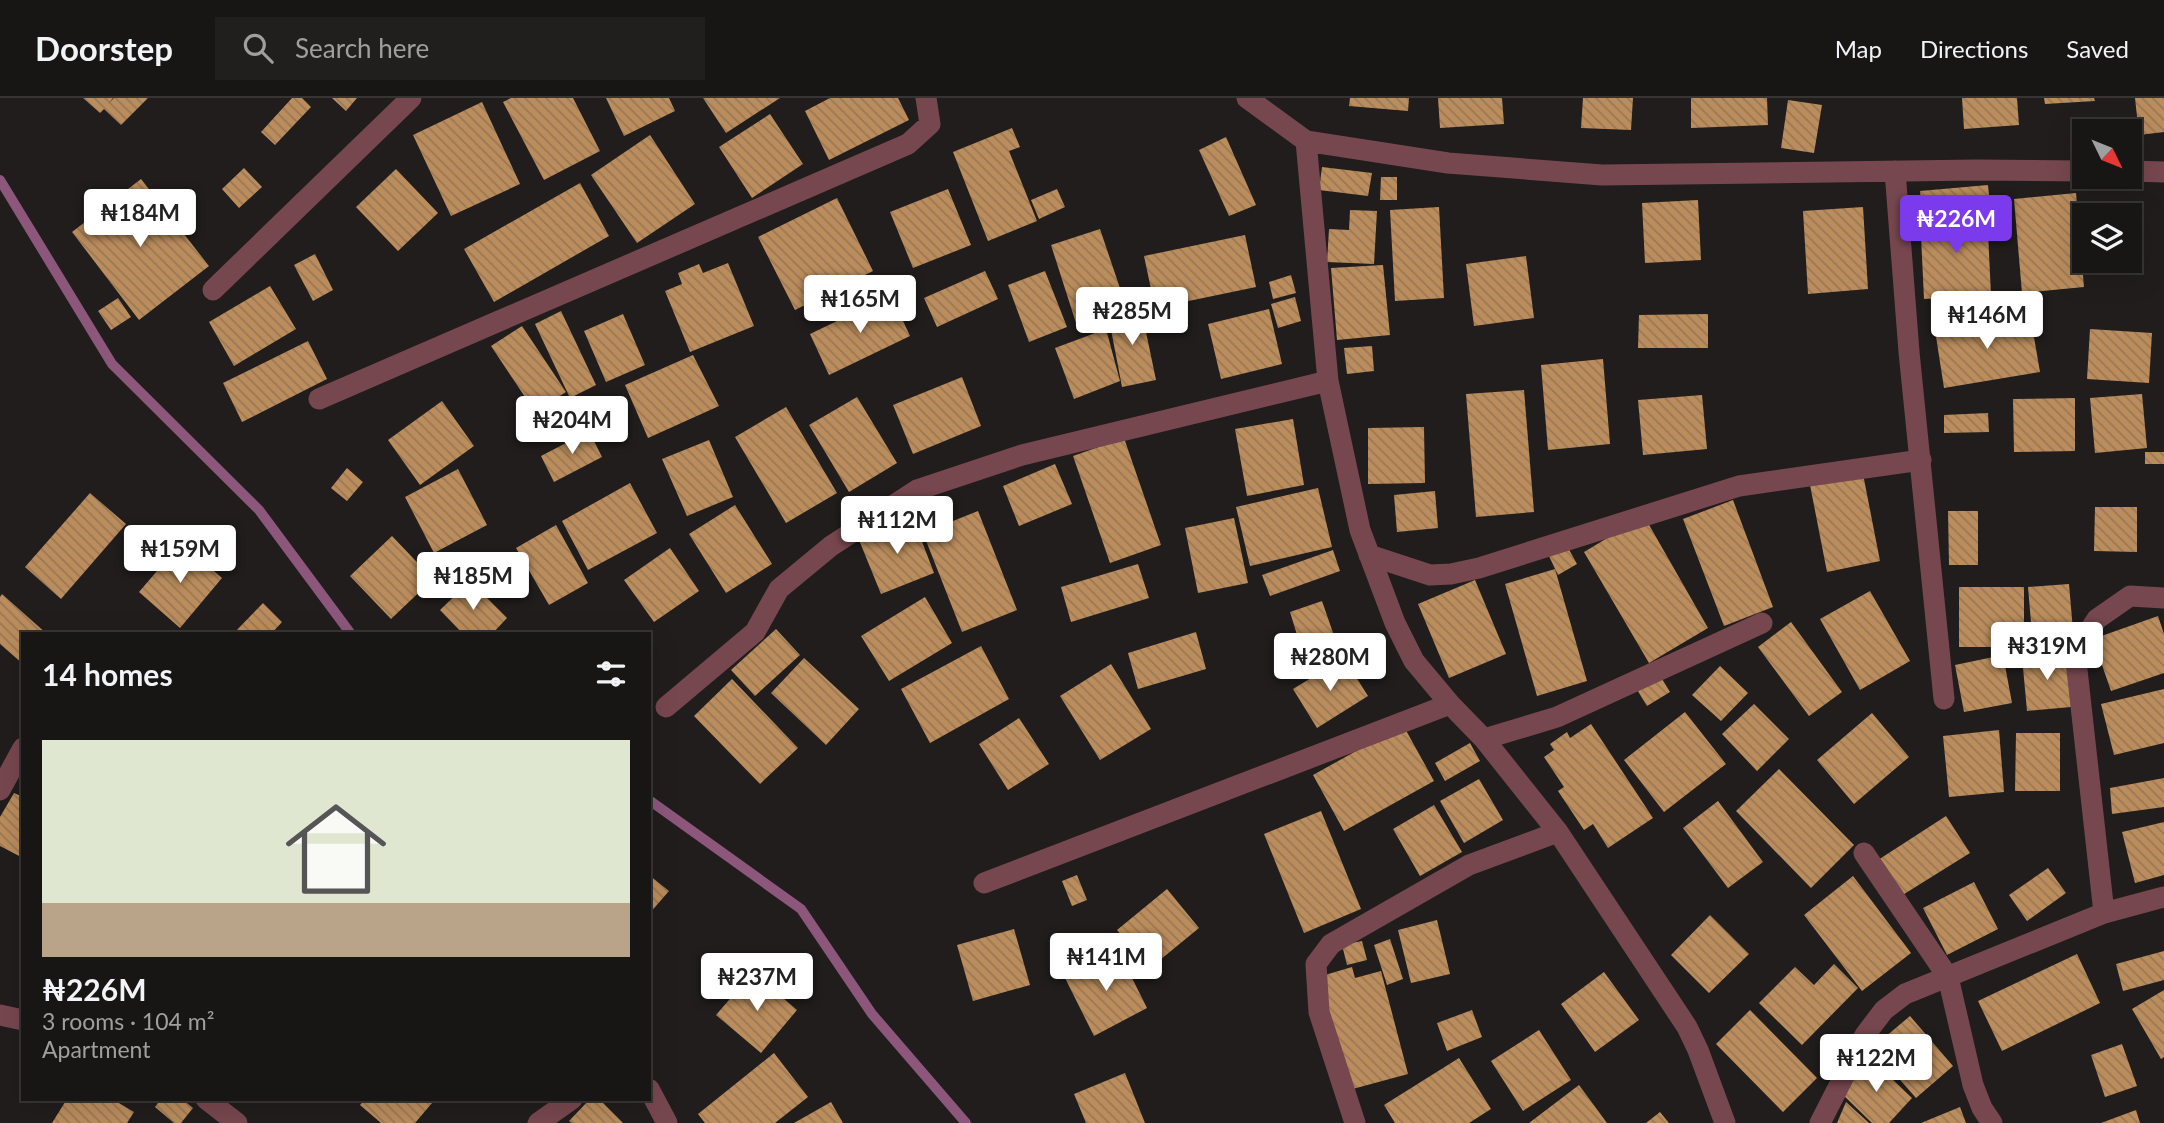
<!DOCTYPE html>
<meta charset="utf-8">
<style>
body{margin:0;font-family:Lato,sans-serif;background:#211f1e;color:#f1f3f6;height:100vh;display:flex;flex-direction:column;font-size:26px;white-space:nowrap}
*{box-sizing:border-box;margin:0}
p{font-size:23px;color:#9f9fa0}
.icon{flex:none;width:38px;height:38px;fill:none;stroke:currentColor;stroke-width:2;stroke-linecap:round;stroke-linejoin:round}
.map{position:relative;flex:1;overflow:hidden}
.side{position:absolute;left:21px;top:534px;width:630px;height:469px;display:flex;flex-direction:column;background:#181615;border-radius:0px;box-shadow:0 7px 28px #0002,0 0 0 2px #363534}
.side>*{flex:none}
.needle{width:46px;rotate:133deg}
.fabs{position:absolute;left:2072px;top:21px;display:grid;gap:14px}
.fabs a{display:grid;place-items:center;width:70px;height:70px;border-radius:0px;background:#181615;box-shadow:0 7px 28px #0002,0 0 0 2px #363534;font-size:35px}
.price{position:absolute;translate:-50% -60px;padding:0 16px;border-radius:7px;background:#fff;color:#222;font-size:23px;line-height:46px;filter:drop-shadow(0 2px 4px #0008)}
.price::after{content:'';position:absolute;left:50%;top:42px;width:21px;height:16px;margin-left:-10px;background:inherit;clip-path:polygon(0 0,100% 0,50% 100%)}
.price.current{background:#7c3aed;color:#fff}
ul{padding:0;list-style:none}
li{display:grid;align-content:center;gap:14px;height:371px;padding:0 21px}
li span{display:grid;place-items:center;height:217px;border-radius:0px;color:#555}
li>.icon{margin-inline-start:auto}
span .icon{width:126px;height:126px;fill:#fffc;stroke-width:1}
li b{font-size:30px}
h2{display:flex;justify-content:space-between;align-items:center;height:84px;padding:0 21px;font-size:30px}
header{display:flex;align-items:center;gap:42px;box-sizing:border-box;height:98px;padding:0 35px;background:#181615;border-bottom:2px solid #363534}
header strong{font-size:33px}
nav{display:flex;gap:38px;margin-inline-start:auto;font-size:24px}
.search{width:490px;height:63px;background:#211f1e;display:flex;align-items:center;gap:18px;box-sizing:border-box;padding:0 24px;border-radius:0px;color:#9f9fa0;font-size:26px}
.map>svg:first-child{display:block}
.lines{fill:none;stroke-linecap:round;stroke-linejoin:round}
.stream{stroke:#8c577b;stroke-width:10}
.building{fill:url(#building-back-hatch)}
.minor{stroke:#77474f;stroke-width:21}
</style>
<header>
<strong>Doorstep</strong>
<div class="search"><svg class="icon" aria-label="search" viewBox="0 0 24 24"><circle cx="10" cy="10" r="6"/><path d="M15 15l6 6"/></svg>Search here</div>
<nav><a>Map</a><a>Directions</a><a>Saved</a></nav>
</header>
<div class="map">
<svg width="2164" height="1025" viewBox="0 0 2164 1025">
<defs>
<pattern id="building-back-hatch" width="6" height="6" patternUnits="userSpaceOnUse" patternTransform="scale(1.75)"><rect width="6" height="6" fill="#bb8d5c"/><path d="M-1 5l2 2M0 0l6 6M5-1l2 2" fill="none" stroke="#997856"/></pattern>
</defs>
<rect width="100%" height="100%" fill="#201d1c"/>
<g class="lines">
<path class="stream" d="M0 82 112 266 259 412 351 536
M649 702 801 811 872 916 966 1025"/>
</g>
<path class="building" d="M83 0H113L109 5 114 0H148L121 27 104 11 100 15Z
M292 0H302L311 9 275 47 261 34Z
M332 0H357L346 13Z
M511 0H573L600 53 544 82 503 4Z
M606 0H669L675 13 624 38Z
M703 0H780L726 35Z
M830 0H898L909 22 829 62 805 13Z
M1350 0H1409L1408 13 1349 8Z
M1438 0H1502L1504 26 1440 30Z
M1583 0H1633L1631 32 1581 30Z
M1691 0H1767L1768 27 1691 30Z
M1962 0H2017L2019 27 1964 31Z
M2044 0H2094L2095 3 2045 6Z
M2135 0H2164V34L2139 37Z
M1788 2 1822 7 1814 55 1781 50Z
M482 4 520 86 451 118 413 37Z
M770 16 803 66 752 100 719 49Z
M1012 30 1020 49 1009 53 1037 123 988 143 953 54Z
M650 37 695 106 637 145 591 77Z
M1226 39 1256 107 1229 118 1199 52Z
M1322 69 1372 75 1368 98 1319 92Z
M244 70 262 89 239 110 222 91Z
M396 71 438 115 398 153 356 109Z
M1381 79H1397V102H1380Z
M141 81 209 168 139 222 72 134Z
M580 85 609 138 494 204 464 151Z
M1988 87 1990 107 1922 112 1920 93Z
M948 91 971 147 913 170 890 114Z
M1057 91 1065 109 1039 121 1031 102Z
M2076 95 2084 189 2022 195 2014 101Z
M837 100 873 173 795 212 758 139Z
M1698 102 1701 162 1645 165 1642 105Z
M1439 109 1444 200 1395 203 1390 112Z
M1863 109 1868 191 1808 196 1803 113Z
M1350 112 1377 113 1374 166 1327 164 1329 131 1349 132Z
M1987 113 1991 197 1924 201 1920 117Z
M1100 131 1126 208 1076 225 1051 147Z
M1245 137 1256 189 1155 210 1144 158Z
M315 156 333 192 313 203 294 167Z
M1526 158 1534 220 1474 228 1466 166Z
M728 165 754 228 690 254 665 193 682 186 678 175 699 166 703 175Z
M1383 167 1390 237 1337 242 1331 170Z
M985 173 998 201 937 229 924 200Z
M1045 173 1067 229 1029 244 1008 187Z
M1291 177 1296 195 1273 201 1269 184Z
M270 188 296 231 234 268 209 224Z
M891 197 910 238 829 277 810 236Z
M1295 199 1301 223 1278 230 1271 206Z
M118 200 131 219 111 232 98 213Z
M1141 210 1156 282 1122 289 1108 216Z
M1269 211 1282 266 1221 281 1208 226Z
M561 213 596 287 570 300 535 226Z
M623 216 645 267 606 284 584 233Z
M1708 216V250H1638L1639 217Z
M2030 216 2040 274 1944 290 1935 232Z
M522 228 566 294 535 314 491 248Z
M1106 231 1120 283 1074 301 1055 250Z
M2090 231 2152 235 2149 285 2087 281Z
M308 243 327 281 242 324 223 285Z
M1372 248 1374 273 1347 276 1344 250Z
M693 257 719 308 648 340 625 287Z
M1603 261 1610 346 1548 352 1541 267Z
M962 279 981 328 913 356 893 307Z
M1524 292 1534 414 1476 419 1466 296Z
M2142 296 2147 350 2095 355 2090 300Z
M1702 297 1707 351 1643 357 1638 302Z
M857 299 897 365 849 394 809 327Z
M2075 300V353L2014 354 2013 301Z
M442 303 474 348 420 387 388 342Z
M786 309 837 395 786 425 735 339Z
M1988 315 1989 334 1944 335V317Z
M1293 321 1304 387 1247 398 1235 331Z
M1424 329 1425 385 1368 386V330Z
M589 333 602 359 554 384 541 358Z
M1124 340 1161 447 1110 465 1073 358Z
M709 342 733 399 687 418 662 361Z
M2145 354H2164V366H2145Z
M1055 366 1072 406 1019 428 1003 388Z
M347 370 363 384 347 403 331 390Z
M458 371 487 427 434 455 405 399Z
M1863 376 1880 463 1827 474 1810 387Z
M630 385 657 435 588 472 562 423Z
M1318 390 1332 449 1250 468 1236 409Z
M1435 393 1438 430 1397 434 1394 397Z
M90 395 126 426 61 501 25 469Z
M1733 402 1773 509 1724 528 1683 421Z
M735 407 772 466 726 495 689 436Z
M2095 409H2137V454L2094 453Z
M978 413 1017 512 962 534 923 435Z
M1948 413H1978V467H1949Z
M1644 418 1708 530 1649 565 1584 454Z
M913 420 934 475 881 496 859 442Z
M1234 420 1248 485 1198 495 1185 430Z
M556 427 588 485 549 507 516 450Z
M392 438 433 481 391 521 350 478Z
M181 445 222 480 180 530 139 494Z
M1566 446 1577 466 1558 477 1548 456Z
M670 450 699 493 654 524 624 482Z
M1333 452 1340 473 1270 498 1262 477Z
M1138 466 1149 500 1071 524 1061 489Z
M1555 471 1587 583 1537 598 1505 486Z
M1475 482 1506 556 1449 580 1418 506Z
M470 483 507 520 492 536H463L440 512Z
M2069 486 2074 544 2033 548 2028 489Z
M1959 489H2024V549H1959Z
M1870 493 1910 563 1860 592 1820 521Z
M2 496 47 536H23V566L0 546V499Z
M925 499 952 545 889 583 861 538Z
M1322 503 1339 552 1305 563 1290 514Z
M263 505 282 524 271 536H233Z
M2158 518 2164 536V575L2111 593 2093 541Z
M1791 524 1842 594 1809 618 1758 549Z
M776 531 800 557 755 598 731 572Z
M1196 534 1206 571 1138 591 1128 555Z
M1377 545 1384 562 1357 573 1350 556Z
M981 548 1009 601 930 645 901 591Z
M2067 555 2071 609 2027 613 2022 559Z
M2003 557 2012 605 1964 614 1955 567Z
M804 560 859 611 826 647 771 595Z
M1344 560 1368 598 1317 630 1293 591Z
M1111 566 1151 631 1100 662 1060 598Z
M1720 568 1748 595 1721 623 1692 597Z
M1659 576 1670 594 1647 608 1636 590Z
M732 581 798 650 760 686 694 618Z
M2164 591V645L2114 657 2101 606Z
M1754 606 1789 641 1757 673 1722 636Z
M1685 614 1726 666 1664 714 1624 662Z
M1872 615 1909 659 1854 706 1817 662Z
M1019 620 1049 666 1008 692 979 646Z
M1591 626 1653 720 1608 750 1593 726 1584 732 1558 693 1564 689 1544 659 1554 652 1550 646 1567 634 1570 640Z
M1403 627 1434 683 1344 733 1313 677Z
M1999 632 2004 694 1949 699 1943 638Z
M2016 635H2060V693H2015Z
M1470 645 1480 663 1445 683 1435 665Z
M1779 671 1854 747 1811 790 1736 713Z
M2164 680V709L2112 716 2110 690Z
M1479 681 1503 722 1464 745 1440 703Z
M14 695 23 699V760L0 748V719Z
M1718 703 1763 764 1728 790 1683 730Z
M1434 707 1462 754 1420 778 1393 731Z
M1321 713 1361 811 1304 835 1264 736Z
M1946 718 1970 755 1901 798 1878 762Z
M2164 724V777L2135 785 2122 734Z
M2048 770 2066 795 2027 823 2009 797Z
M649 777 669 793 649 816Z
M1077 777 1087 802 1072 808 1062 783Z
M1853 778 1911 855 1862 893 1804 817Z
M1974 784 1998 831 1947 857 1923 810Z
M1167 791 1199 830 1149 871 1117 832Z
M1710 817 1749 856 1709 895 1671 857Z
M1437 822 1450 876 1411 885 1398 832Z
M1014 831 1030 887 973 903 957 847Z
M1390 841 1403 881 1387 887 1374 847Z
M1362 843 1367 862 1347 867 1342 847Z
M1118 852 1147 910 1094 938 1065 880Z
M2164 853V882L2123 893 2116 866Z
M2077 856 2100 905 2002 953 1978 903Z
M1834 866 1858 890 1802 947 1759 905 1795 869 1814 887Z
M1352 869 1355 880 1381 873 1408 976 1349 992 1321 890 1325 877Z
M753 874 797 912 761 955 716 917Z
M1604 874 1639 922 1595 954 1561 906Z
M2164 892V959L2161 961 2132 911Z
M1472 912 1482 939 1447 953 1437 925Z
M1750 912 1817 980 1783 1014 1716 946Z
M1910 918 1953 968 1916 1000 1872 950Z
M1539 932 1571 982 1523 1013 1491 963Z
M2122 946 2137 988 2105 999 2091 957Z
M774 955 808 999 775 1025H705L698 1016Z
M1459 960 1491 1011 1469 1025H1395L1384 1007Z
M1871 961 1912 1000 1889 1025H1872L1840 994Z
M1125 975 1145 1025H1086L1074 996Z
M1579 987 1607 1025H1529Z
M67 1001H112L134 1014 127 1025H52Z
M161 1001H182L193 1010 181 1025H174L155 1009Z
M365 1001H428L432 1005 415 1025H381L360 1007Z
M590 1001H599L623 1025H572L569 1023Z
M831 1004 843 1025H794Z
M1846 1004 1869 1025H1837Z
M1960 1009 1966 1025H1921Z
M2136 1012 2140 1025H2101Z
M1660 1014 1669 1025H1646Z"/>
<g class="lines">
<path class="minor" d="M1247 0 1306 43 1448 65 1602 77 1977 72 2084 73
M1306 43 1328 283 1360 432 1395 525 1414 563 1450 606 1484 641 1558 734 1687 929 1698 952 1725 1025
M1895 73 1909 254 1944 601
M2130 73 2164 74
M213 192 411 0
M319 301 908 46 930 26 926 0
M1369 457 1430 477 1451 476 1479 470 1739 388 1921 362
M666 609 755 534 779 491 831 448 917 392 1022 357 1328 283
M1484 641 1557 619 1762 525
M0 692 23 650
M1864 755 1948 879 1973 987 1982 1010 1992 1025
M984 785 1450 606
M2104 815 2164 799
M0 917 23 922
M649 991 667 1025
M206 1001 237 1025
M538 1025 572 1001
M1355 1025 1319 914 1316 866 1331 846 1469 767 1558 734
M1820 1025 1865 937 1884 912 1905 896 2104 815 2075 554 2097 521 2130 498 2164 500"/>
</g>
</svg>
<div class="fabs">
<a><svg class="needle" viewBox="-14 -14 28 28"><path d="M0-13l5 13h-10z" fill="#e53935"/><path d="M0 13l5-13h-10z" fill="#9f9fa0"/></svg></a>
<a><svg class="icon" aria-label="layers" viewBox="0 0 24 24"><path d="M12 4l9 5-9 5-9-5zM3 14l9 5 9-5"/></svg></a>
</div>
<b class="price" style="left:140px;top:151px">₦184M</b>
<b class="price current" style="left:1956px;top:157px">₦226M</b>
<b class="price" style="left:860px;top:237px">₦165M</b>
<b class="price" style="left:1132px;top:249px">₦285M</b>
<b class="price" style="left:1987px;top:253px">₦146M</b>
<b class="price" style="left:572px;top:358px">₦204M</b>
<b class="price" style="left:897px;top:458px">₦112M</b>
<b class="price" style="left:180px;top:487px">₦159M</b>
<b class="price" style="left:473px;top:514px">₦185M</b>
<b class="price" style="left:2047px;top:584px">₦319M</b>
<b class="price" style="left:1330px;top:595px">₦280M</b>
<b class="price" style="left:1106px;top:895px">₦141M</b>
<b class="price" style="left:757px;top:915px">₦237M</b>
<b class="price" style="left:1876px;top:996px">₦122M</b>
<section class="side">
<h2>14 homes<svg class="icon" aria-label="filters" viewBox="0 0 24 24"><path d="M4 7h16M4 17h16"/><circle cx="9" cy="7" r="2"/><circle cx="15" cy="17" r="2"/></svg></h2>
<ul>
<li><span style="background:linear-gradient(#dfe7d0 75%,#b9a48a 0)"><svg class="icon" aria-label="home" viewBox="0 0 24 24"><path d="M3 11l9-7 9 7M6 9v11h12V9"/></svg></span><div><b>₦226M</b><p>3 rooms · 104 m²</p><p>Apartment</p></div></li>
</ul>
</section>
</div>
